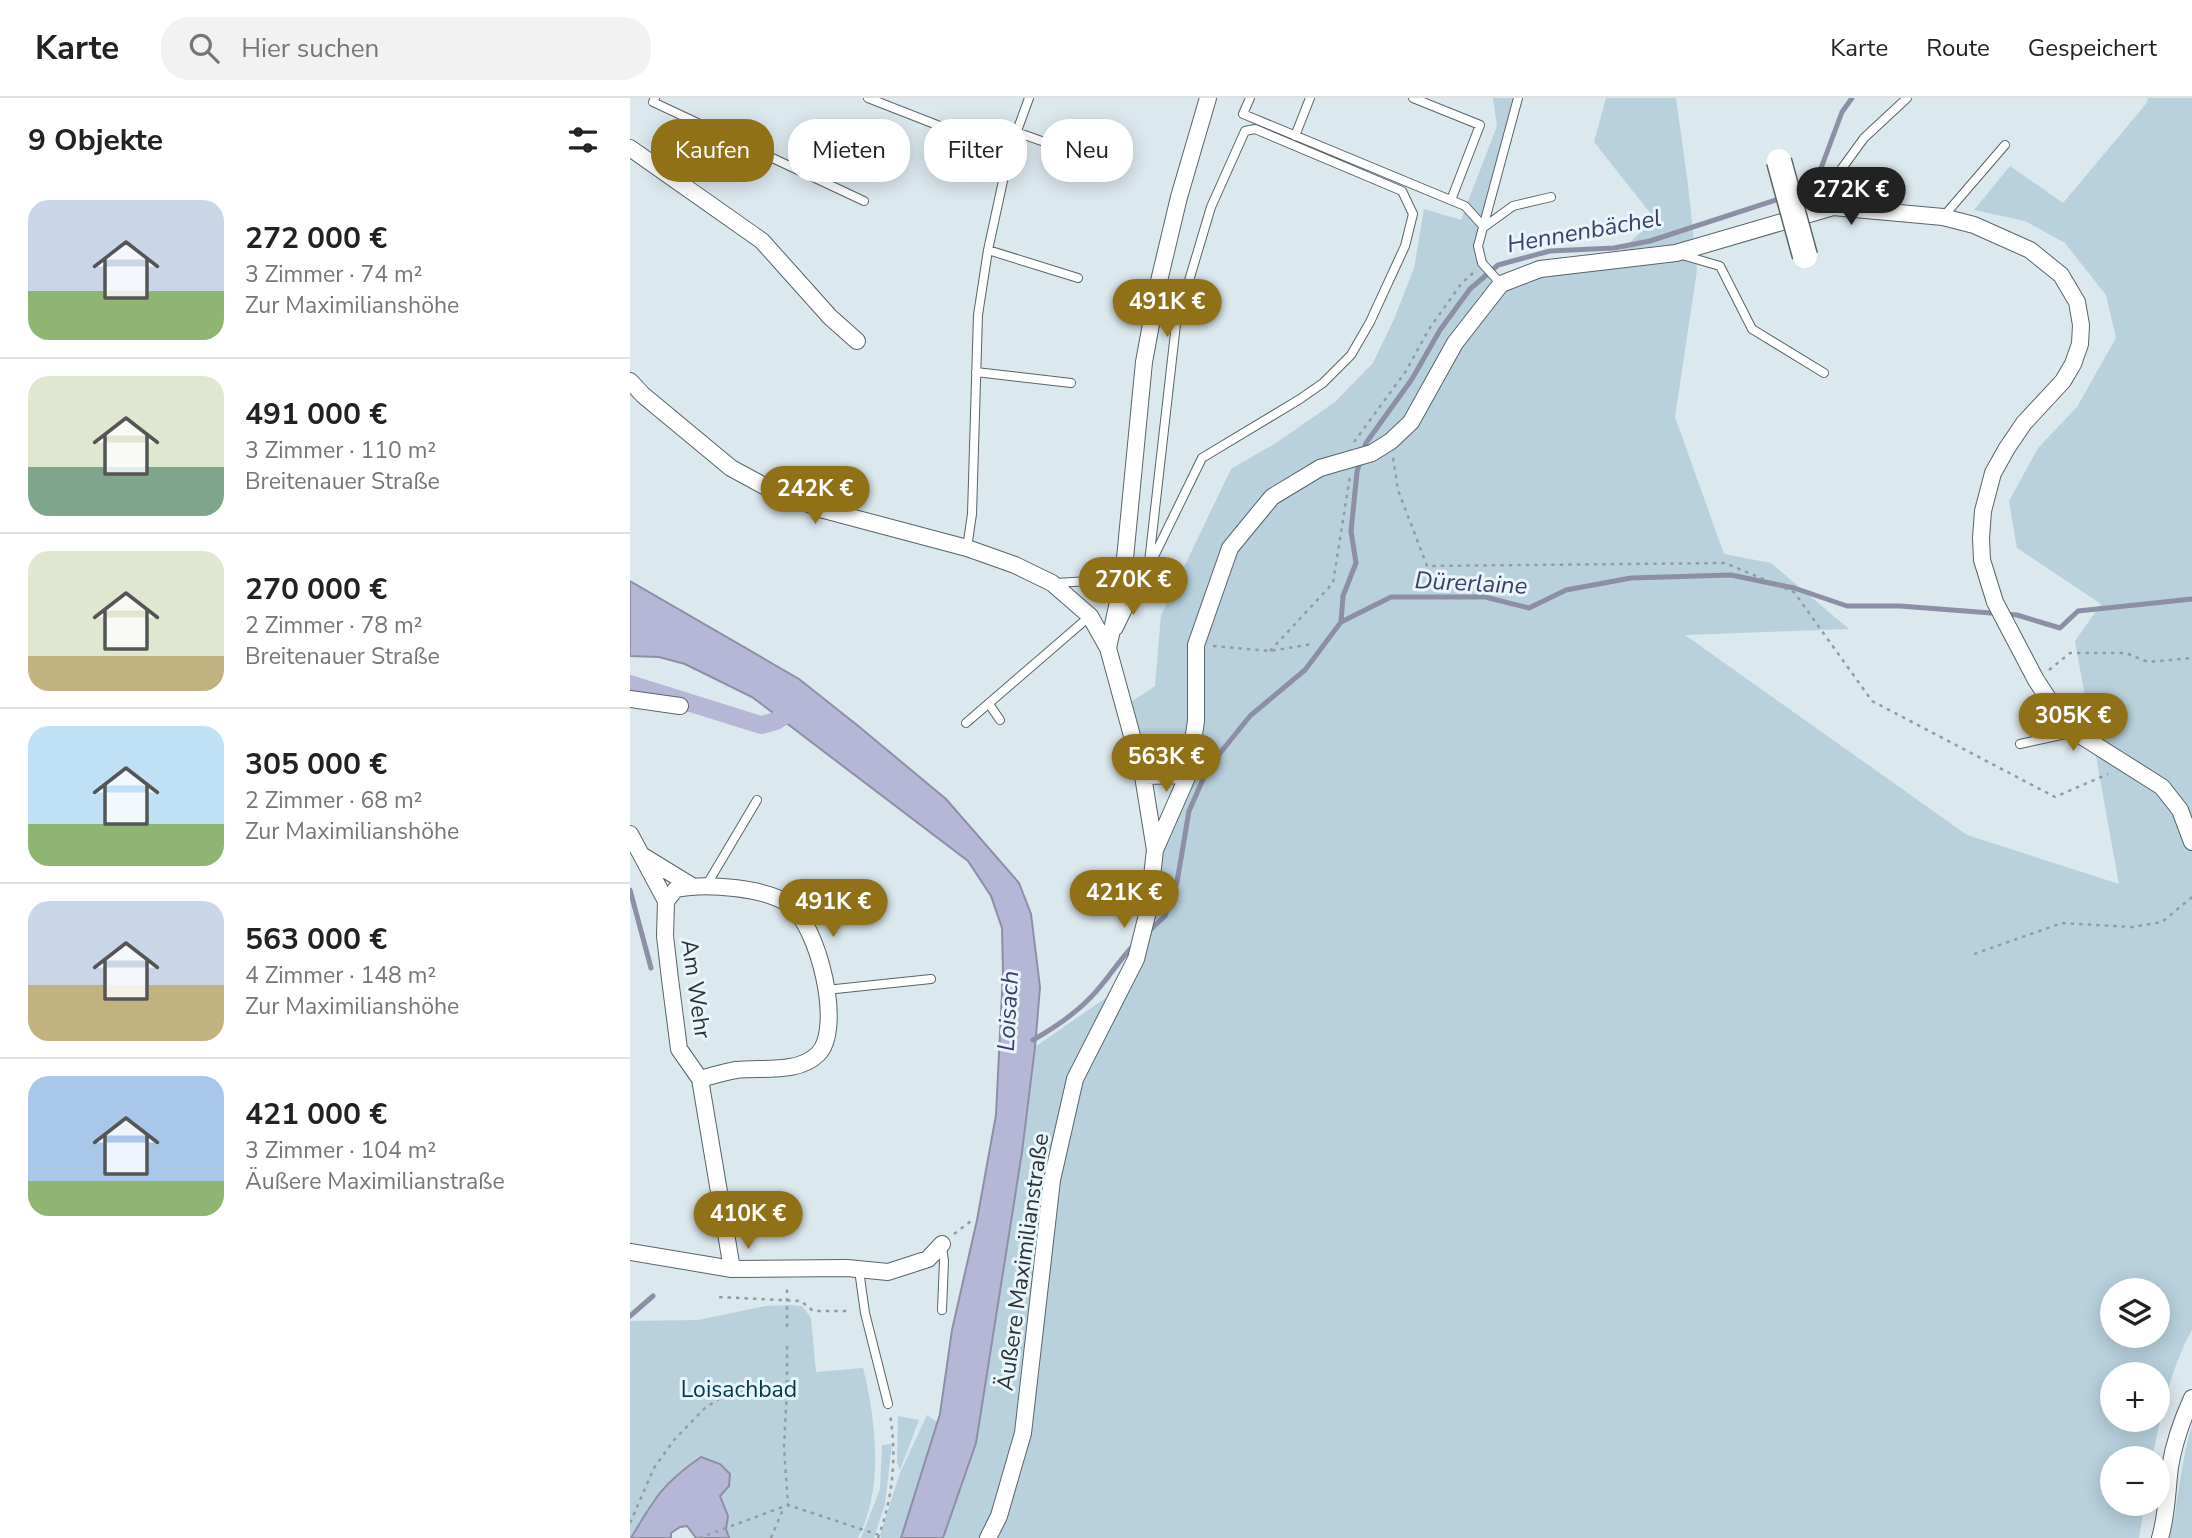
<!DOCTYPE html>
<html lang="de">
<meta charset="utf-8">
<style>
body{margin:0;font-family:"Nunito Sans",sans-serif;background:#f2f2f2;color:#222;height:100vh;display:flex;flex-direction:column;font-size:26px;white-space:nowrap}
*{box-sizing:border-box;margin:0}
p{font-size:23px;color:#767676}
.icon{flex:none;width:38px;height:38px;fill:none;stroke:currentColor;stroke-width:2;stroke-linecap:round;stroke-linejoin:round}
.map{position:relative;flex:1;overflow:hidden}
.drawer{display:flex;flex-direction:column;background:#fff;width:630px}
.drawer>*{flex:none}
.guide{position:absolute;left:21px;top:21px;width:665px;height:63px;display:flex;gap:14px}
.controls{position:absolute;left:1470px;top:1180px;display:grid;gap:14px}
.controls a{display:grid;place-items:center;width:70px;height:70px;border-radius:50%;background:#fff;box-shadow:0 4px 18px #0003;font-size:35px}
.price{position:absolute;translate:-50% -60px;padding:0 16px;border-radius:24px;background:#907117;color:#fff;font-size:23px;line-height:46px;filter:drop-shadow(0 2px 4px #0008)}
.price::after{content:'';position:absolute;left:50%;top:42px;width:21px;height:16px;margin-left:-10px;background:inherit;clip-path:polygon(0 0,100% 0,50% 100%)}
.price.current{background:#222;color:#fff}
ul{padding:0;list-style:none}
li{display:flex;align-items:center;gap:21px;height:175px;padding:0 28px}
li+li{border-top:2px solid #e0e0e0}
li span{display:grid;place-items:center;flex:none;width:196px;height:140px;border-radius:21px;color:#555}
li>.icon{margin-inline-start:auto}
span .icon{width:84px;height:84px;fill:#fffc;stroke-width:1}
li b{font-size:30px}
h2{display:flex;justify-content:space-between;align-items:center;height:84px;padding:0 28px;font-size:30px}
.chip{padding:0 24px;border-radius:28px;background:#fff;box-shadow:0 4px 18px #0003;font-size:24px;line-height:63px}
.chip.current{background:#907117;color:#fff}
header{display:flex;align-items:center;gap:42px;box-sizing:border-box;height:98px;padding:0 35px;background:#fff;border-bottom:2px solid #e0e0e0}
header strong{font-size:33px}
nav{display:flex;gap:38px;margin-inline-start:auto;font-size:24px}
.search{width:490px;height:63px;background:#f2f2f2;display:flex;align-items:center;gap:18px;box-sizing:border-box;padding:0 24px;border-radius:28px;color:#767676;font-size:26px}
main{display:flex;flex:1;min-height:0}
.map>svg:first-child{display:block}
.green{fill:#b8d1dd;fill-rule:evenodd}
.water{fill:#b6b7d7;stroke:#8d8fa6;stroke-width:2}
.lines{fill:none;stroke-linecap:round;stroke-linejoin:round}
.stream{stroke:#8d8fa6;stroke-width:5}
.canal{stroke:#b6b7d7;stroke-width:18}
.service-casing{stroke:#596469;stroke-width:10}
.minor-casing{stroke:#596469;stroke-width:18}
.path{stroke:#939da1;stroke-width:2.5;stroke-dasharray:3.5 5;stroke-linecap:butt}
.service{stroke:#fff;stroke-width:8}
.minor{stroke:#fff;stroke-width:16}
.primary-bridge-casing{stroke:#596469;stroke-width:27;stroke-linecap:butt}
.primary-bridge{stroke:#fff;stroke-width:24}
.labels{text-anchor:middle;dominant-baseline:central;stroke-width:6;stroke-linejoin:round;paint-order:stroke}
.street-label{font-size:23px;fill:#2d3234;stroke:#e8f5fb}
.park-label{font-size:23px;fill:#033a4c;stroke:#e8f5fb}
.water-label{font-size:24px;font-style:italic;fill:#3e3d6a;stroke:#e8f5fb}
</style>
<header>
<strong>Karte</strong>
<div class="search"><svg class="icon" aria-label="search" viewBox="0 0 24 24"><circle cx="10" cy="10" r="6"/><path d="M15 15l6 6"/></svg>Hier suchen</div>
<nav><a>Karte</a><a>Route</a><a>Gespeichert</a></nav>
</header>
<main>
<section class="drawer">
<h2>9 Objekte<svg class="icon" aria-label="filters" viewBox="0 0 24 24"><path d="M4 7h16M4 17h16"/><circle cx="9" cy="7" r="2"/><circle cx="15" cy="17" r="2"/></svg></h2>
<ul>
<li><span style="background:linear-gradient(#c9d6e8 65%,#8fb573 0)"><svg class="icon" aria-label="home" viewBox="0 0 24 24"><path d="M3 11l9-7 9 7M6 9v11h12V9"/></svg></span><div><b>272 000 €</b><p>3 Zimmer · 74 m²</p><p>Zur Maximilianshöhe</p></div></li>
<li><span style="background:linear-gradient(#dfe7d0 65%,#7fa58c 0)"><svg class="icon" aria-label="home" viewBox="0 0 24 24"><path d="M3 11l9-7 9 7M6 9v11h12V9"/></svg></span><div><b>491 000 €</b><p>3 Zimmer · 110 m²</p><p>Breitenauer Straße</p></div></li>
<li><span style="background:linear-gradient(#dfe7d0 75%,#c2b280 0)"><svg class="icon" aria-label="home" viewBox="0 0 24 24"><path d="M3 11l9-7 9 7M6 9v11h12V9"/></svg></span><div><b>270 000 €</b><p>2 Zimmer · 78 m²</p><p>Breitenauer Straße</p></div></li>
<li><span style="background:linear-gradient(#bfe0f5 70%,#8fb573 0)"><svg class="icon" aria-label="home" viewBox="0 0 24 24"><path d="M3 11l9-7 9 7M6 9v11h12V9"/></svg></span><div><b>305 000 €</b><p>2 Zimmer · 68 m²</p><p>Zur Maximilianshöhe</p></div></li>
<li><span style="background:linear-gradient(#c9d6e8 60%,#c2b280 0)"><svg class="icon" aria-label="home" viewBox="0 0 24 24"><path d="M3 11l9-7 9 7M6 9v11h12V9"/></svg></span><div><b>563 000 €</b><p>4 Zimmer · 148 m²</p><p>Zur Maximilianshöhe</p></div></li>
<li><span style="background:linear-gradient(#a9c7e8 75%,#8fb573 0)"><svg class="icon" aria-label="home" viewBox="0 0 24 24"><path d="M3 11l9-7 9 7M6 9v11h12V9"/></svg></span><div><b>421 000 €</b><p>3 Zimmer · 104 m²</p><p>Äußere Maximilianstraße</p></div></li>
</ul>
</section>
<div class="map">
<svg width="1562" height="1440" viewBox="0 0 1562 1440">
<rect width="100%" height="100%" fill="#dbe8ee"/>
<path class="green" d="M863 0H888L848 148 871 186 980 163 1025 121 964 44 976 0H1046L1058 87 1067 172 1045 319 1094 456 1141 465 1219 531 1055 537 1337 737 1489 786 1445 543 1471 506 1387 450 1379 403 1408 350 1447 309 1486 240 1476 197 1435 145 1395 123 1344 112 1380 68 1433 105 1516 6 1518 0H1562V1232C1540 1271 1532 1315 1522 1360H1482V1405H1515L1509 1440H313L346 1345 358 1258 381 1128 405 949 493 888 525 752 558 677 513 678 495 608 525 588 531 517 601 371 646 345 705 304 743 265 764 221 784 170 794 111 831 122 867 28ZM1482 1192H1528V1237H1482ZM1482 1276H1528V1321H1482Z
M161 1207 172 1208 181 1220 186 1274 233 1270C246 1322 254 1391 228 1440H99L96 1431 98 1418 90 1398 24 1400 0 1440V1223L68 1222 135 1208Z
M297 1317 307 1324 271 1440H251L250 1437 270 1375Z
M268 1318 289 1322 270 1372 267 1365Z
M1562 1328V1440H1539C1550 1403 1550 1364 1562 1328Z
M262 1346 255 1406 244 1440H231L250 1391 252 1347Z"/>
<path class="water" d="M0 483 169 581 227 627 316 701 389 785 401 816 410 889 405 949 392 1054 346 1345 313 1440H271L310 1316 322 1232 347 1122 366 1017 373 874 372 830 361 798 338 763 122 599 55 566 29 559 0 558Z
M71 1359 90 1366 100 1376 99 1388 90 1398 98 1418 96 1431 99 1440H66L57 1428 50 1429 41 1435V1440H1C24 1401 33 1385 71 1359Z"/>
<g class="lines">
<path class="stream" d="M1165 96 1180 88 1187 81 1212 14 1222 0
M733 353 736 345 782 281 810 232 840 191 868 167 920 153 984 150 1020 143 1152 100
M711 524 713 498 726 465 721 433 727 374 730 363
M0 792 21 870
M519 833 535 818 547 784 559 713 578 670 620 618 675 572 711 524 761 499H855L899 510 936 492 1001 480 1101 477 1164 490 1217 508H1270L1387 517 1430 530 1448 513 1562 501
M403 942C424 930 444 917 461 899 477 883 488 863 504 847
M0 1218 23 1198"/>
<path class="canal" d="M0 586 131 627 146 623 157 616"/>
<g class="service-casing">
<path id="service" d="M25 0 23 4 234 103
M238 0 379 55
M620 0 613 16 835 108 854 129 883 108 921 99
M783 0 850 27 821 102
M386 34 480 67
M665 38 680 0
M1203 109 1210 73 1234 40 1277 0
M1313 119 1375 47
M358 152 448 180
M1052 157 1090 168 1122 231 1194 275
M871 186 852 165 848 148 888 0
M346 274 441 285
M337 450 342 416 348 217 358 152 379 55 399 0
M426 485 493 481
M488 532 572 360 670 301 693 285 721 257 740 224 775 148 783 116 772 93 625 31 615 33 581 109 546 226 518 473
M359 606 370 622
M336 625 460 518
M1390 646 1445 634
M76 788 127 702
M196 892 301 881
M312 1149 314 1163 312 1212
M229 1172 235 1215 258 1306"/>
</g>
<g class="minor-casing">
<path id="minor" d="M0 50 132 143 200 219 227 243
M0 283 13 297 101 370 138 390 194 412 337 450 385 467 422 485 460 518 478 550 513 678 525 752 518 813 506 861 445 981 422 1082 393 1335 369 1418 358 1440
M478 550 493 481 514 264 529 183 549 99 578 0
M0 601 50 608
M513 678 558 677
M0 736 36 803
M525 752 558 677 566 623V547L600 450 642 399 690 370 742 355 761 343 781 324 825 245 871 186 910 171 1046 155 1203 109 1313 119 1344 127 1400 152 1431 177 1447 204 1451 227 1450 246 1443 266 1433 283 1394 325 1377 350 1363 375 1353 413 1351 440 1352 462 1365 504 1406 582 1425 611 1445 634 1532 689 1550 712 1562 744
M13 758 62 788
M70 981 49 951 40 881 35 838 36 803 46 791C75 785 135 789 160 807 188 828 214 930 188 956 168 976 132 969 106 972 94 974 82 978 70 981L102 1171
M0 1154 102 1171 217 1170 258 1174 298 1161 312 1146
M1530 1440C1537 1417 1537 1393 1540 1369 1544 1345 1552 1322 1562 1300"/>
</g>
<path class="path" d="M724 344 776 273 799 231 831 186 843 175
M763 360 768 392 797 468 1095 465 1164 494 1242 603 1425 699 1478 676
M583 548 640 553 682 546
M640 553 703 485 720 378
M1419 572 1440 555H1496L1518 564 1562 560
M1344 856 1432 825 1502 829 1532 824 1562 799
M324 1136 341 1123
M89 1199 171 1203 183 1213H221
M157 1229V1188
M157 1248V1290
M0 1425 24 1370 44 1342 75 1310 98 1295 157 1291 154 1349 158 1407
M69 1440 158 1407 249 1437
M141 1440 154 1409
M248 1440C263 1399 267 1359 260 1316"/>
<use href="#service" class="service"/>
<use href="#minor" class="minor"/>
<g class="primary-bridge-casing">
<path id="primary-bridge" d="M1149 63 1175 158"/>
</g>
<use href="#primary-bridge" class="primary-bridge"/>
</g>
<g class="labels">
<g class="street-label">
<text transform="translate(66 891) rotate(82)">Am Wehr</text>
<text transform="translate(393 1164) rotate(-82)">Äußere Maximilianstraße</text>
</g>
<g class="park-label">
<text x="109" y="1291">Loisachbad</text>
</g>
<g class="water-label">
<text transform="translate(954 133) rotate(-10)">Hennenbächel</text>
<text transform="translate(841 485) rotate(3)">Dürerlaine</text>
<text transform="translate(378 913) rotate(-87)">Loisach</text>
</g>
</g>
</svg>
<div class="controls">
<a><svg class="icon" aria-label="layers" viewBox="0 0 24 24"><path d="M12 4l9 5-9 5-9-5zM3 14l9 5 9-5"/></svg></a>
<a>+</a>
<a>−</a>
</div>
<b class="price current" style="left:1221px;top:129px">272K €</b>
<b class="price" style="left:537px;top:241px">491K €</b>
<b class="price" style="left:185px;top:428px">242K €</b>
<b class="price" style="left:503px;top:519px">270K €</b>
<b class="price" style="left:1443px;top:655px">305K €</b>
<b class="price" style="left:536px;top:696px">563K €</b>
<b class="price" style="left:494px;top:832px">421K €</b>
<b class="price" style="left:203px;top:841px">491K €</b>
<b class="price" style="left:118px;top:1153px">410K €</b>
<div class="guide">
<a class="chip current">Kaufen</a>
<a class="chip">Mieten</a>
<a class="chip">Filter</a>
<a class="chip">Neu</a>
</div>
</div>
</main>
